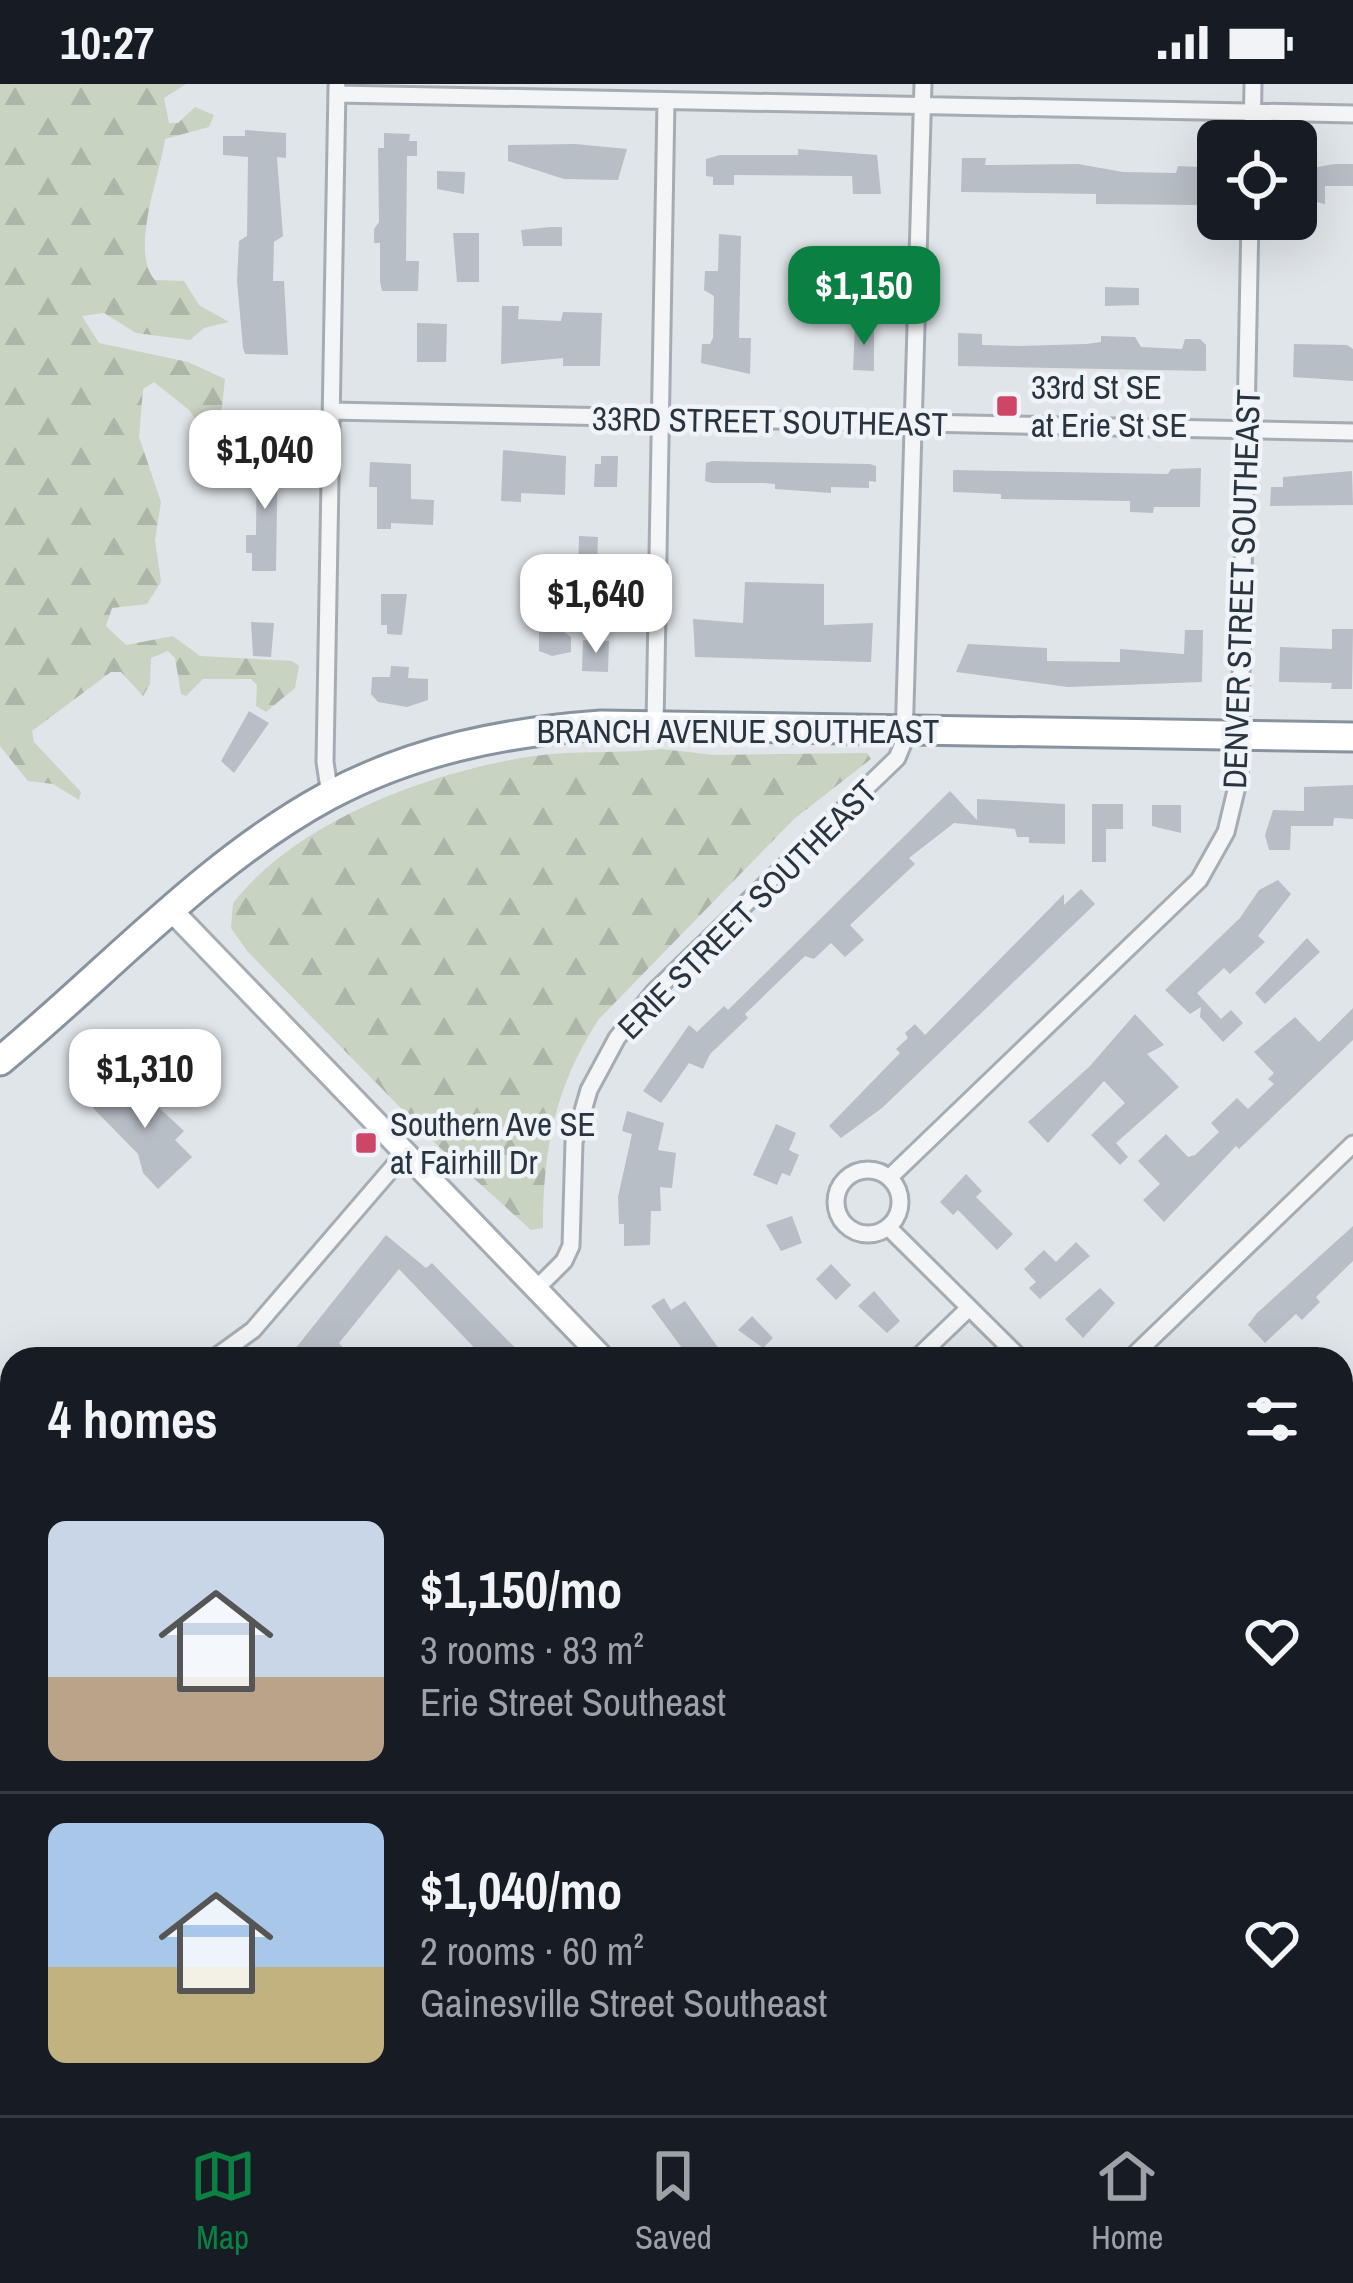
<!DOCTYPE html>
<meta charset="utf-8">
<style>
body{margin:0;font-family:"Archivo Narrow",sans-serif;background:#20242c;color:#f1f3f6;height:100vh;display:flex;flex-direction:column;font-size:45px;white-space:nowrap}
*{box-sizing:border-box;margin:0}
p{font-size:39px;color:#9ea1a6}
.icon{flex:none;width:66px;height:66px;fill:none;stroke:currentColor;stroke-width:2;stroke-linecap:round;stroke-linejoin:round}
.map{position:relative;flex:1;overflow:hidden}
.sheet{position:absolute;left:0px;top:1263px;width:1353px;height:768px;display:flex;flex-direction:column;background:#171b24;border-radius:36px 36px 0 0;box-shadow:0 12px 48px #0002}
.sheet>*{flex:none}
.tools{position:absolute;left:1197px;top:36px;display:grid;gap:24px}
.tools a{display:grid;place-items:center;width:120px;height:120px;border-radius:18px;background:#171b24;box-shadow:0 12px 48px #0002;font-size:60px}
.price{position:absolute;translate:-50% -102px;padding:0 27px;border-radius:24px;background:#fff;color:#222;font-size:39px;line-height:78px;filter:drop-shadow(0 3px 6px #0008)}
.price::after{content:'';position:absolute;left:50%;top:72px;width:36px;height:27px;margin-left:-18px;background:inherit;clip-path:polygon(0 0,100% 0,50% 100%)}
.price.selected{background:#0b8043;color:#fff}
ul{padding:0;list-style:none}
li{display:flex;align-items:center;gap:36px;height:300px;padding:0 48px}
li+li{border-top:3px solid #363941}
li span{display:grid;place-items:center;flex:none;width:336px;height:240px;border-radius:18px;color:#555}
li>.icon{margin-inline-start:auto}
span .icon{width:144px;height:144px;fill:#fffc;stroke-width:1}
li b{font-size:51px}
h2{display:flex;justify-content:space-between;align-items:center;height:144px;padding:0 48px;font-size:51px}
.status{display:flex;justify-content:space-between;align-items:center;height:84px;padding:0 60px;background:#171b24;direction:ltr}
.status svg{height:33px;fill:currentColor}
.dock{display:flex;justify-content:space-around;align-items:center;height:168px;border-top:3px solid #363941;background:#171b24;font-size:33px;color:#9ea1a6}
.dock a{display:grid;justify-items:center;gap:6px}
.dock .selected{color:#0b8043}
.map>svg:first-child{display:block}
.forest{fill:url(#forest-firs)}
.lines{fill:none;stroke-linecap:round;stroke-linejoin:round}
.stream{stroke:#9cb6c9;stroke-width:6}
.building{fill:#b8bec6}
.street-casing{stroke:#a5acb3;stroke-width:21}
.secondary-casing{stroke:#a5acb3;stroke-width:27}
.highway-casing{stroke:#8893a0;stroke-width:33}
.street{stroke:#f3f5f7;stroke-width:15}
.secondary{stroke:#fff;stroke-width:21}
.highway{stroke:#fff;stroke-width:27}
.poi-dot{fill:#cd4667;stroke:#f0f3f7;stroke-width:4.5}
.labels{text-anchor:middle;dominant-baseline:central;stroke-width:9;stroke-linejoin:round;paint-order:stroke}
.poi-label{font-size:33px;fill:#293441;stroke:#f0f3f7;text-anchor:start}
.street-label{font-size:33px;fill:#293441;stroke:#f0f3f7}
</style>
<div class="status"><b>10:27</b><svg viewBox="0 0 49 12"><path d="M0 12V9h3v3zM5 12V6h3v6zM10 12V3h3v9zM15 12V0h3v12zM26 1h20v11H26zM47 4h2v5h-2z"/></svg></div>
<div class="map">
<svg width="1353" height="2031" viewBox="0 0 1353 2031">
<defs>
<pattern id="forest-firs" width="22" height="20" patternUnits="userSpaceOnUse" patternTransform="scale(3)"><rect width="22" height="20" fill="#c8d3c2"/><path d="M5 1l3.5 6h-7zM16 11l3.5 6h-7z" fill="#acb6a8"/></pattern>
</defs>
<rect width="100%" height="100%" fill="#e0e5e9"/>
<path class="forest" d="M0 0H186L164 14 169 39H178L195 23 214 31 209 43 165 55C161 88 129 167 155 196L184 197 199 221 229 238 204 244 190 256 136 249 104 229 82 232 99 259 188 278 225 295 221 332 207 350 189 326 154 298 143 305 139 353 161 418 155 456 161 498 147 520 112 524 106 542 126 561 173 552 200 572 292 577 299 582 295 604 266 628 256 622 257 601 251 595H203L186 612 181 610 175 574 168 567 151 574 150 600 143 612 121 588H111L32 647 34 658 81 708 79 716 53 700 28 697 0 662Z
M662 665 714 671 867 669 871 675 794 735 599 935C555 1002 543 1065 543 1144L531 1146 438 1062 248 868 231 844 233 819C298 736 432 687 534 672 577 666 620 670 662 665Z
M0 1758 12 1773V2019H25L16 2031H0Z
M57 2019H287L304 2031H72Z"/>
<g class="lines">
<path class="stream" d="M0 1790 12 1811
M202 2031 214 2019"/>
</g>
<path class="building" d="M245 46 286 49V74L277 73 283 152 274 158 273 197H284L288 271 245 270 243 264 237 197 239 157 247 152 248 73 223 71V52H245Z
M384 49 410 50 409 57H417V72H407L406 177H419L418 207H382L380 197V159H374V145L379 138 378 64H384Z
M575 60 627 65 618 96 564 95 508 77V61Z
M798 65 877 71 881 110H853L852 92 734 91V101H713V93L706 92V75L720 71H798Z
M962 74H986L985 81 1078 80 1123 88 1176 89 1178 82 1199 83 1200 117 1199 121 1096 120V110L961 108Z
M1334 80H1353V102H1325V120L1296 113V87Z
M437 87 465 88 464 110 437 105Z
M550 143H562V162H523L521 146Z
M453 149H479V198H457Z
M719 150 741 152 739 254H751L750 290 701 279 702 260H710L713 254 714 212 704 206 705 187H718Z
M1105 203 1139 204V221L1105 222Z
M502 222H519L518 235 561 237 563 228 602 229 600 282H563V274L501 280Z
M417 239 447 240 446 278H417Z
M855 241 874 242V287L853 286Z
M958 249 982 250V261L1018 262 1086 260 1101 258V252L1135 253 1141 263 1182 265 1185 255H1200L1206 261V287L958 282Z
M1294 260 1347 261 1353 265V297L1293 293Z
M257 363H278L276 487H252V469H246V451H256Z
M503 366 566 372 565 411 521 409V418L501 417Z
M601 372H618L617 403H594L595 380H601Z
M712 377 870 380 876 382V398L869 397V404L831 403V409L775 405V400L764 399H712L705 397 706 379Z
M370 378 411 380V415L434 416 433 441 391 439V445H377V403H369Z
M1201 384 1200 423H1154L1153 429 1130 428V417L1001 415V410L953 408V386L1168 390 1171 385Z
M1352 387 1353 421 1270 422 1271 403H1283V393Z
M579 452 598 453 596 514 566 513V496H578Z
M745 498 824 500V541L873 539 871 578 695 573 693 535 743 539Z
M381 510H407L402 551 387 550V541H381Z
M251 538 274 539 271 573 253 572Z
M1332 545H1353L1352 605H1331L1332 599 1279 598 1280 563 1332 565Z
M1185 546H1203L1202 598 1068 603 956 588 968 560 1047 564V577L1120 578V565L1184 570Z
M539 548H564L571 553V568L552 572 539 567Z
M583 556 609 557 608 588 582 587Z
M391 582 409 583 408 594 428 595V616L407 623 378 618 371 610 372 593H390Z
M249 627 269 639 234 689 221 677Z
M1353 701V735L1334 734 1333 742H1291L1290 766H1269L1265 751 1273 726 1304 727V703Z
M950 707 977 736V715L1065 720V760L1029 759V753H1017L1015 745 954 739 909 774 915 780 850 841 864 856 845 873 831 859 814 875 805 872 745 930 748 934 710 970 703 985 689 979 661 1019 643 1007 689 941 697 948 724 922 728 926Z
M1092 720H1123V745H1106V778H1092Z
M1152 721H1181V749L1152 742Z
M1278 796 1291 810 1258 852 1265 858 1230 890 1224 884 1197 909 1221 935 1231 926 1243 939 1223 958 1200 933 1201 923 1190 930 1165 906 1240 834 1259 806Z
M1081 805 1095 820 882 1024 841 1054 829 1042 900 969 896 965 908 954 905 949 915 940 925 951 1064 810V821Z
M1307 854 1320 868 1265 920 1255 909Z
M1353 924V956L1239 1065 1236 1062 1164 1138 1143 1116 1160 1100 1138 1077 1166 1050 1188 1073 1195 1071 1219 1048 1211 1039 1237 1014 1248 1025 1274 1000 1268 995 1274 989 1254 968 1295 933 1319 958Z
M1135 930 1164 961 1147 970 1179 1003 1116 1059 1128 1073 1120 1081 1091 1051 1125 1019 1104 997 1048 1059 1028 1038 1090 982Z
M127 994 184 1047 175 1056 192 1073 158 1105 143 1089 138 1070 93 1024Z
M627 1027 664 1039 658 1066 676 1069 672 1104 660 1103 661 1127H651L650 1161 624 1162V1140H619L618 1113 632 1050 622 1047Z
M776 1040 796 1049 789 1066 799 1071 790 1092 782 1089 777 1101 753 1091Z
M966 1090 982 1107 976 1113 1013 1150 997 1166 958 1126 953 1131 940 1118Z
M792 1132 802 1159 781 1167 766 1141Z
M1353 1142V1177L1316 1213 1320 1218 1302 1236 1296 1230 1265 1259 1248 1241 1257 1229Z
M386 1151 426 1184 432 1179 526 1275H485L399 1185 339 1259 353 1275H287Z
M1076 1158 1090 1172 1040 1215 1029 1204 1036 1198 1024 1185 1044 1166 1056 1178Z
M831 1180 851 1201 836 1216 816 1195Z
M1100 1204 1115 1219 1083 1254 1065 1235Z
M874 1207 900 1237 887 1249 858 1222Z
M664 1214 671 1226 685 1217 726 1275H690L651 1222Z
M752 1232 773 1254 763 1264 738 1246Z"/>
<g class="lines">
<g class="street-casing">
<path id="street" d="M337 10 1353 30
M1252 57 1253 0
M331 327 1353 348
M655 641 666 17
M330 711 325 678 337 3
M836 1118a32 32 0 1 1 64 0a32 32 0 1 1-64 0Z
M889 1094 1199 796 1226 748 1239 694 1250 135
M888 1143 1021 1275
M537 1204 564 1177 571 1162 574 1058 589 1006 617 954 654 908 897 674 904 657 923 0
M213 1275 253 1246 406 1068
M916 1275 969 1224
M1130 1275 1353 1060
M0 1351 12 1346
M1341 1482 1353 1471
M0 1515 12 1534
M1341 1797 1353 1785
M1001 2019 1012 2031 1033 2019"/>
</g>
<g class="secondary-casing">
<path id="secondary" d="M173 828 604 1275
M1319 2019 1330 2031"/>
</g>
<g class="highway-casing">
<path id="highway" d="M0 977C107 889 206 778 328 712 414 666 506 648 601 641L1353 653"/>
</g>
<use href="#street" class="street"/>
<use href="#secondary" class="secondary"/>
<use href="#highway" class="highway"/>
</g>
<g class="poi-dot">
<rect x="995" y="310" width="24" height="24" rx="6"/>
<rect x="354" y="1047" width="24" height="24" rx="6"/>
</g>
<g class="labels">
<g class="poi-label">
<text x="1031" y="303">33rd St SE<tspan x="1031" dy="38">at Erie St SE</tspan></text>
<text x="390" y="1040">Southern Ave SE<tspan x="390" dy="38">at Fairhill Dr</tspan></text>
</g>
<g class="street-label">
<text transform="translate(770 337) rotate(1)">33RD STREET SOUTHEAST</text>
<text transform="translate(1241 505) rotate(-88)">DENVER STREET SOUTHEAST</text>
<text x="738" y="647">BRANCH AVENUE SOUTHEAST</text>
<text transform="translate(747 825) rotate(-45)">ERIE STREET SOUTHEAST</text>
</g>
</g>
</svg>
<div class="tools">
<a><svg class="icon" aria-label="locate" viewBox="0 0 24 24"><circle cx="12" cy="12" r="6"/><path d="M12 2v4M12 18v4M2 12h4M18 12h4"/></svg></a>
</div>
<b class="price selected" style="left:864px;top:264px">$1,150</b>
<b class="price" style="left:265px;top:428px">$1,040</b>
<b class="price" style="left:596px;top:572px">$1,640</b>
<b class="price" style="left:145px;top:1047px">$1,310</b>
<section class="sheet">
<h2>4 homes<svg class="icon" aria-label="filters" viewBox="0 0 24 24"><path d="M4 7h16M4 17h16"/><circle cx="9" cy="7" r="2"/><circle cx="15" cy="17" r="2"/></svg></h2>
<ul>
<li><span style="background:linear-gradient(#c9d6e8 65%,#b9a48a 0)"><svg class="icon" aria-label="home" viewBox="0 0 24 24"><path d="M3 11l9-7 9 7M6 9v11h12V9"/></svg></span><div><b>$1,150/mo</b><p>3 rooms · 83 m²</p><p>Erie Street Southeast</p></div><svg class="icon" aria-label="heart" viewBox="0 0 24 24"><path d="M12 20l-8-8c-3-5 5-10 8-4 3-6 11-1 8 4z"/></svg></li>
<li><span style="background:linear-gradient(#a9c7e8 60%,#c2b280 0)"><svg class="icon" aria-label="home" viewBox="0 0 24 24"><path d="M3 11l9-7 9 7M6 9v11h12V9"/></svg></span><div><b>$1,040/mo</b><p>2 rooms · 60 m²</p><p>Gainesville Street Southeast</p></div><svg class="icon" aria-label="heart" viewBox="0 0 24 24"><path d="M12 20l-8-8c-3-5 5-10 8-4 3-6 11-1 8 4z"/></svg></li>
</ul>
</section>
</div>
<nav class="dock">
<a class="selected"><svg class="icon" aria-label="map" viewBox="0 0 24 24"><path d="M3 6l6-2 6 2 6-2v14l-6 2-6-2-6 2zM9 4v14M15 6v14"/></svg>Map</a>
<a><svg class="icon" aria-label="saved" viewBox="0 0 24 24"><path d="M7 4h10v16l-5-4-5 4z"/></svg>Saved</a>
<a><svg class="icon" aria-label="home" viewBox="0 0 24 24"><path d="M3 11l9-7 9 7M6 9v11h12V9"/></svg>Home</a>
</nav>
